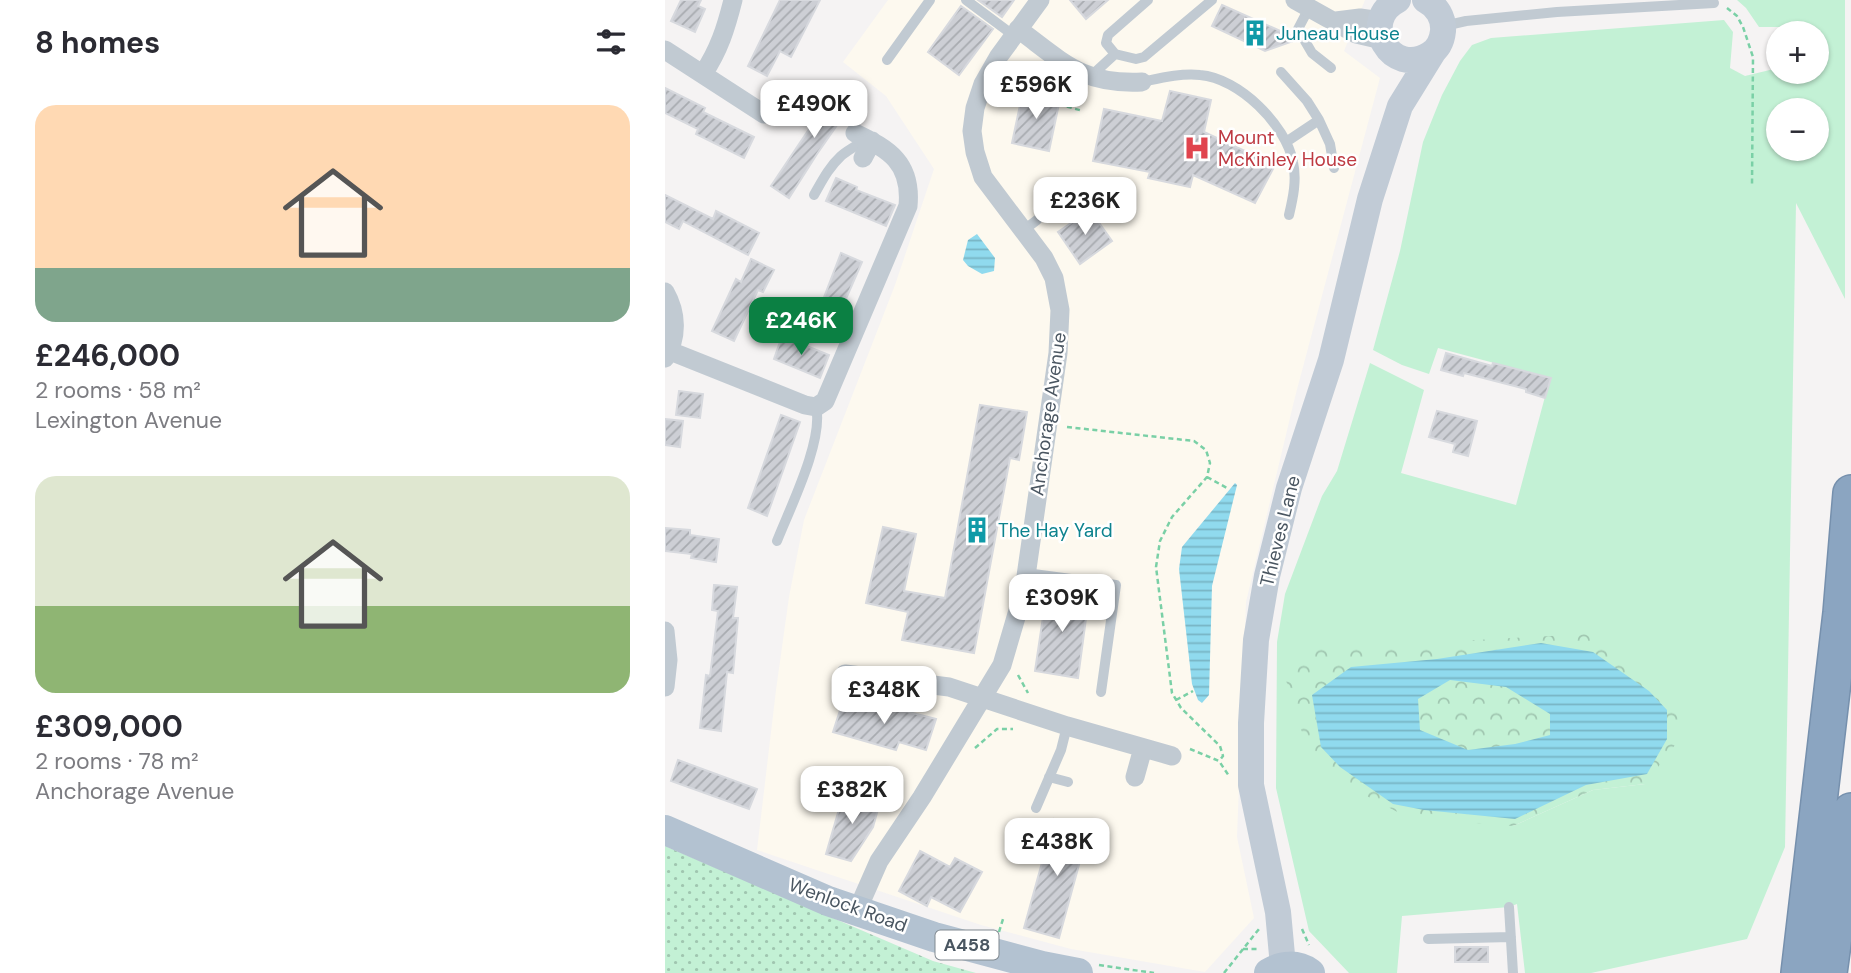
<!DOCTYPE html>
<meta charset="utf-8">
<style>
body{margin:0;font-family:"DM Sans",sans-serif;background:#f2f2f3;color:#2b2b33;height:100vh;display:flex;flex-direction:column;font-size:26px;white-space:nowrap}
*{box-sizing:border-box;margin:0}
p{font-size:23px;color:#7c7c81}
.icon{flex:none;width:38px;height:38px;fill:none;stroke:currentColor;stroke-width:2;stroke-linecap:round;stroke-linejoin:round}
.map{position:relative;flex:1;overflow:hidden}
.panel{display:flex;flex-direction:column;background:#fff;width:665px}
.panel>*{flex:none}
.fabs{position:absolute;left:1101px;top:21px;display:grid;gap:14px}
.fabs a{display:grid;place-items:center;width:63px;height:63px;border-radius:50%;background:#fff;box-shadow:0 2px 5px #0004;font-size:35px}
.price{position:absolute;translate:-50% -60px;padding:0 16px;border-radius:14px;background:#fff;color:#222;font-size:23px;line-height:46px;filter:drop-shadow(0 2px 4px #0008)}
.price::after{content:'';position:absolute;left:50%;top:42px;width:21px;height:16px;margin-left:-10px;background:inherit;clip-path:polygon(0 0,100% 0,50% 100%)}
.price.active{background:#0b8043;color:#fff}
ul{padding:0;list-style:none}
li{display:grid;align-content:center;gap:14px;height:371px;padding:0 35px}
li span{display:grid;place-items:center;height:217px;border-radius:21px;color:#555}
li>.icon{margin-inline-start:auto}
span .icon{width:126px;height:126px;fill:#fffc;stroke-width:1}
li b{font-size:30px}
h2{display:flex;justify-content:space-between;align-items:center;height:84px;padding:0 35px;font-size:30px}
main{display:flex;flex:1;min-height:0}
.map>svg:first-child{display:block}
.commercial{fill:#fdf9ef}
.green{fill:#c3f1d5;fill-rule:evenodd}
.forest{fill:url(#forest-crowns)}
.park{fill:url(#park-dots)}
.water{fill:url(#water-rules);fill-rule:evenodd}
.building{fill:url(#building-hatch);stroke:#d7d9de;stroke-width:2}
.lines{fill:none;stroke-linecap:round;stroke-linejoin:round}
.highway-casing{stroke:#7690ad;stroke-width:38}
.path{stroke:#7ad0a6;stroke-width:2.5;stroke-dasharray:5 3.5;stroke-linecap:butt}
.lane{stroke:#c1cad2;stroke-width:10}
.street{stroke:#c1cad2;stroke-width:19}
.secondary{stroke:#c1cbd6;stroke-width:26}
.primary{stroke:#b3c2d1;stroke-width:30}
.highway{stroke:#8ba5c1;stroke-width:35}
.labels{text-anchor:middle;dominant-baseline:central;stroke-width:5;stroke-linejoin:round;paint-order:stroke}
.shield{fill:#fff;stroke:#808990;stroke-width:2}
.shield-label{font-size:18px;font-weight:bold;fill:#4a5661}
.culture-label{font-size:19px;fill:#0d838f;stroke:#fff;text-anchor:start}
.health-label{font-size:19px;fill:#be3a42;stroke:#fff;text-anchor:start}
.street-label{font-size:19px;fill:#4a5661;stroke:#fff}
</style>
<main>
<section class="panel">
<h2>8 homes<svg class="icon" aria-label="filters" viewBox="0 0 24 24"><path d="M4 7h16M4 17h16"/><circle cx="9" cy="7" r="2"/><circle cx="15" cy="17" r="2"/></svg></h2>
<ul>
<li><span style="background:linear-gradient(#ffd9b3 75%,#7fa58c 0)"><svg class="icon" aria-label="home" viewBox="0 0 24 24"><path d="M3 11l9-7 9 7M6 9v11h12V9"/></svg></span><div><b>£246,000</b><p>2 rooms · 58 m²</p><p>Lexington Avenue</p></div></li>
<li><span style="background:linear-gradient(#dfe7d0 60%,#8fb573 0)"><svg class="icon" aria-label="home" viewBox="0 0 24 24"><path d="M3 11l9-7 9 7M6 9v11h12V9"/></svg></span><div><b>£309,000</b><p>2 rooms · 78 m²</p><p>Anchorage Avenue</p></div></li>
</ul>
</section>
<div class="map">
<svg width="1186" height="973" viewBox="0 0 1186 973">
<defs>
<pattern id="forest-crowns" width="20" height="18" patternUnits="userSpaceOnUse" patternTransform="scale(1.75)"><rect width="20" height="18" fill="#c3f1d5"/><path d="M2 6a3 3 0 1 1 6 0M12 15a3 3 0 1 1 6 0" fill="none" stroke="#a0c6b0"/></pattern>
<pattern id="park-dots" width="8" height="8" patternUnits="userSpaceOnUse" patternTransform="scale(1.75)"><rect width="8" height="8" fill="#c3f1d5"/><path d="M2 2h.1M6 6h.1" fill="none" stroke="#a0c6b0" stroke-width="1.8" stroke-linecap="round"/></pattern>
<pattern id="water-rules" width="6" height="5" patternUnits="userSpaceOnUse" patternTransform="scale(1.75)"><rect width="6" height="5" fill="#90daee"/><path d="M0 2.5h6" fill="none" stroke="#78b4c4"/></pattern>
<pattern id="building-hatch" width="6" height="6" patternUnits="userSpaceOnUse" patternTransform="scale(1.75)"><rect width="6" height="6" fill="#cdcfd5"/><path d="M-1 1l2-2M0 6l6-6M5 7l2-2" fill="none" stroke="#a8abb0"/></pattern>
</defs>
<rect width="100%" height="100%" fill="#f5f3f3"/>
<path class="commercial" d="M223 0H700L679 51 715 78 630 397 581 602 572 837 589 918 540 972 406 949 316 925 92 850 111 690 124 597 139 520 230 285 269 169 221 96 178 62Z"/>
<path class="green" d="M1072 0H1180V299L1131 203 1120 847 1082 939 926 973H860L852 904 844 907 737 916 732 973H684L644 931 611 788 612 642 620 594 657 496 672 471 705 363 759 390 736 473 851 505 885 378 773 348 764 374 737 365 708 350 735 251 758 142 777 95 795 61 807 45 826 38 1059 20 1068 32 1065 68 1080 76 1113 68V72H1152V33H1119L1118 27H1094L1081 8ZM1113 110H1152V149H1113ZM648 649 980 784 928 790 848 826Z"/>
<path class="forest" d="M921 634 1015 700 1013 741 980 784 928 790 848 826 744 818 648 768 620 677 648 649Z"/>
<path class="park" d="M0 846 268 961 311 973H0Z"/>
<path class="water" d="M312 234 330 258 329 271 317 274 303 266 298 260 303 240Z
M570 483 572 485 547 586 544 695 537 703 533 700 527 684 514 569 517 547Z
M876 643 928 652 984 691 1002 710V739L982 774 921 785 850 819 759 810 728 804 675 767 656 747 647 695 686 667 772 659ZM785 680 841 687 885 714V735L850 744 803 750 755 730 753 699Z"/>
<path class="building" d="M16 0H36L33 6 40 9 30 32 6 21Z
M115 0H155L126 57 115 51 102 76 83 66Z
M313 0H349L337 17Z
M405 0H443L421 19Z
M557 5 629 37 631 40 600 51 547 26Z
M296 6 328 29 294 75 263 52Z
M175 83 193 95 152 154 124 198 106 186Z
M0 88 40 108 38 112 89 137 79 158 31 134 33 129 0 113Z
M358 91 395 99 384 151 347 143Z
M505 91 546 100 539 132 610 165 590 203 528 175 525 187 483 178 485 172 428 161 439 109 497 121Z
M171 178 192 187 191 190 230 205 221 226 161 201Z
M0 195 48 219 51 211 94 233 83 255 18 221 14 229 0 222Z
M425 210 447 241 415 264 393 232Z
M176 253 197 262 180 301 182 302 174 322 153 313Z
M86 259 109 270 98 292 93 290 69 341 47 331 71 279 76 282Z
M117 336 164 355 155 378 109 359Z
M781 353 827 366 828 363 886 378 880 398 861 392V389L799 373 798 376 776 370Z
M14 391 38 394 35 418 11 415Z
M315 405 362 412 354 460 345 458 309 653 237 640 243 612 201 603 218 527 251 534 239 591 280 598Z
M772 411 812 421 803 456 788 452 790 444 764 437Z
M116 415 135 422 102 516 83 508Z
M0 419 18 421 15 447 0 445Z
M0 528 25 530V535L54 539 51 562 26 558 27 554 0 551Z
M49 585 72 587 68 618H73L68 673 62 672 56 731 35 728 41 675 45 676 53 611 47 610Z
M382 590 424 596 413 678 370 671Z
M178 701 207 710 209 703 271 719 261 750 234 742 231 750 168 732Z
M13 760 92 789 84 809 6 781Z
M179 792 215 802 208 827 186 861 161 854Z
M389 819 424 828 394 938 359 928Z
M255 851 285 867 290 858 317 872 295 912 266 897 262 906 234 891Z
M790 947H823V962H790Z"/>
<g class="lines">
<g class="highway-casing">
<path id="highway" d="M1134 973 1176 613 1186 493
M1164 973 1186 811"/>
</g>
<path class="path" d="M1062 8 1072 16 1078 27 1088 57 1087 186
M400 86 396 105 418 111
M402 427 529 441 541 450 545 463 542 477 507 517 495 541 491 567 507 693 516 708 555 746 558 756 554 761
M542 477 562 488
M353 675 363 693
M511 700 528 691
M310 748 332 729H348
M525 749 554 761 564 776
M637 929 644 945
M334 932 338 919
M578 949H595
M434 965 489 973
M559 973 594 929"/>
<path class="lane" d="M301 0 348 35
M644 8 633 29 647 53 666 68
M779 26 801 21 892 12 1049 3
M450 54 441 43 443 35 483 0
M222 60 265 0
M616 72 642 101 654 120 621 142
M426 76 450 54 471 59 479 57 547 0
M477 82C496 78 516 73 535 75 574 78 621 125 628 162 632 180 628 198 624 215
M654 120 665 144 669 168
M149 195C157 181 164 167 176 156 184 149 193 146 200 138
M359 230 372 220
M112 541C125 508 159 440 151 407
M361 573 451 585 436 692
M384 777 403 782
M371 808 396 750 402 726
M844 907 848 973
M763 939 846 937"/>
<path class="street" d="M630 0 691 34 717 40
M671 21 695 18 716 21
M353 29C398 62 417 85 477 82
M0 50 99 114
M38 74C54 50 61 28 68 0
M198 158 207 141
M0 292C12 313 13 337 0 358
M5 351 140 405 151 407 160 401 243 206C247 163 224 149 190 133
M0 631 3 660 0 687
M180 674 284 687 402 726 507 756
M470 777 478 748
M192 911 214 861 257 797 337 665 359 590 393 353 395 310 389 278 379 258 318 177 310 152 307 131 310 108 318 84 334 56 375 0"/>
<path class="secondary" d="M733 0C693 20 726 79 765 54 773 49 777 41 778 31 779 18 772 6 760 0
M618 966 613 912 586 785V723L591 640 602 576 624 488 666 360 705 199 735 106 769 51"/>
<path class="primary" d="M0 830 163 901 269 937 377 966 413 973
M604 973C617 965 632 964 645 973"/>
<use href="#highway" class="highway"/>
</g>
<defs>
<g id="building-bare" transform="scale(2.1)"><path d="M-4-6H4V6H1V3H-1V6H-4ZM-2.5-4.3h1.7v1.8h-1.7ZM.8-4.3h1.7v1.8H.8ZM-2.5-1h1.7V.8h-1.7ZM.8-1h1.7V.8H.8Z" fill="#0f9aa8" stroke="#fff" stroke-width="2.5" paint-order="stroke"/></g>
<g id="hospital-bare" transform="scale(2.1)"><path d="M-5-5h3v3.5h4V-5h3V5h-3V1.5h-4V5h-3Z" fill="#e0444e" stroke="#fff" stroke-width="2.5" paint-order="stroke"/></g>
</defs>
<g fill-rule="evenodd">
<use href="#building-bare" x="590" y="33"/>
<use href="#hospital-bare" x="532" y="148"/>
<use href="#building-bare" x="312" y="530"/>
</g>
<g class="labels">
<rect class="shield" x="270.5" y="930.5" width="63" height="29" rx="5"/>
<g class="shield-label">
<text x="302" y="945">A458</text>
</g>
<g class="culture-label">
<text x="611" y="33">Juneau House</text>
<text x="333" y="530">The Hay Yard</text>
</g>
<g class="health-label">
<text x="553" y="137">Mount<tspan x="553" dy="22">McKinley House</tspan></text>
</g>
<g class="street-label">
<text transform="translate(383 414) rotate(-82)">Anchorage Avenue</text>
<text transform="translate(615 531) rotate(-76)">Thieves Lane</text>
<text transform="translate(183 905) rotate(20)">Wenlock Road</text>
</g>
</g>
</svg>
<div class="fabs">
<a>+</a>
<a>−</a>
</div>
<b class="price" style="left:371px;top:121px">£596K</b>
<b class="price" style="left:149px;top:140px">£490K</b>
<b class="price" style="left:420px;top:237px">£236K</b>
<b class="price active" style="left:136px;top:357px">£246K</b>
<b class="price" style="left:397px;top:634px">£309K</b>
<b class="price" style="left:219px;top:726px">£348K</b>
<b class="price" style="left:187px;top:826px">£382K</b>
<b class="price" style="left:392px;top:878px">£438K</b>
</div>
</main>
